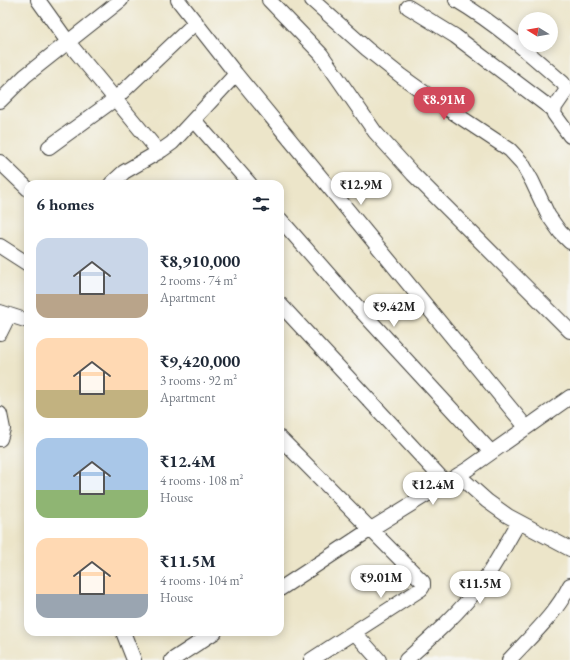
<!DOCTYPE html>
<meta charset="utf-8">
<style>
body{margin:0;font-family:"EB Garamond",serif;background:#f2f2f3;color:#1f2937;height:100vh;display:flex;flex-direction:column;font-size:15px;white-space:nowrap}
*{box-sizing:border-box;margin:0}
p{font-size:13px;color:#747a83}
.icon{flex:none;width:22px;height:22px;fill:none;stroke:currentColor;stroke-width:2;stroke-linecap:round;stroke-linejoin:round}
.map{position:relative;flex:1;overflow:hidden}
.sheet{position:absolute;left:24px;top:180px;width:260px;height:456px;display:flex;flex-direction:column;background:#fff;border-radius:12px;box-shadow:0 2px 10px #0003}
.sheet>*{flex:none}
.needle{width:26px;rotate:281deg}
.tools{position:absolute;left:518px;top:12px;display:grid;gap:8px}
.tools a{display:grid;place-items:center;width:40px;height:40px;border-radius:50%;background:#fff;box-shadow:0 2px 10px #0003;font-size:20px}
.price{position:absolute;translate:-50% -34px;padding:0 9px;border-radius:14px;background:#fff;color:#222;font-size:13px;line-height:26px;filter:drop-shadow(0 1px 2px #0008)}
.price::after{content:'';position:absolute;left:50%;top:24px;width:12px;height:9px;margin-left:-6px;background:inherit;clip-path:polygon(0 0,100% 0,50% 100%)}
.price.current{background:#d1495b;color:#fff}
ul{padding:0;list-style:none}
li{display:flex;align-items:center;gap:12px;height:100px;padding:0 12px}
li span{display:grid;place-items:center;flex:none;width:112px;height:80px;border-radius:12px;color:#555}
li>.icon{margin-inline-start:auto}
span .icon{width:48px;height:48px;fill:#fffc;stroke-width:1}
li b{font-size:17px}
h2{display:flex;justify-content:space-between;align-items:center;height:48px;padding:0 12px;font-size:17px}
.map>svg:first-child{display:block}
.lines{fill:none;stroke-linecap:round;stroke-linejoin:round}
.minor-casing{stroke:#3b3a36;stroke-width:16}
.minor{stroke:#fff;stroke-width:14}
</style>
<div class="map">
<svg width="570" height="660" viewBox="0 0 570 660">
<rect width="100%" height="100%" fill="#f6f6f2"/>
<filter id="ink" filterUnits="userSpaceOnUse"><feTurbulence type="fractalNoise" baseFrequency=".025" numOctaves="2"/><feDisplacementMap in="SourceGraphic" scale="8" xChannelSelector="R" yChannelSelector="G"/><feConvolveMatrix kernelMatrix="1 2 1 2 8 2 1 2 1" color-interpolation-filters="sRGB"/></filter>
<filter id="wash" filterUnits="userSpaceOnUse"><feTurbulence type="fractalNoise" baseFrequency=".012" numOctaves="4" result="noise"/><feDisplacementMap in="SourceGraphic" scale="16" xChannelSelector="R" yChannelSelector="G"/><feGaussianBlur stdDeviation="0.9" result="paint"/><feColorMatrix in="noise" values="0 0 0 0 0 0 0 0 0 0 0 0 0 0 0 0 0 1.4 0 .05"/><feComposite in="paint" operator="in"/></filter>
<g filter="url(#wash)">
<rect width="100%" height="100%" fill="#ece5c9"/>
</g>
<g filter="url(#ink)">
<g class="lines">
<g class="minor-casing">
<path id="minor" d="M38 0 68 42 159 152
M178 0 236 74 526 427
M269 0 321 54 375 132 413 174 570 331
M312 0 367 49 401 76 436 101 510 150 522 163 532 181 548 215 560 232 570 242
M456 0C495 23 529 53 563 83L566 88V91L555 107 554 114 570 136
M408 7 455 36 553 110
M0 101 25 76 121 0
M194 120 250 184
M49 147 115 99 196 22
M0 162 28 189
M111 184 124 172 162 150 172 143 236 74
M280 219 352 301 491 452
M0 246 28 264
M280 304 446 483
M0 312 28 321
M0 333 9 315
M0 414 3 429 0 439
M280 438 423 582V586L421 589 311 660
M458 475 487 501 508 516 570 549
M280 589 371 529 468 469 570 397
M123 632 134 660
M354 632 379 660
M172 660 215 632
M406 660C433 636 460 612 482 583 496 564 507 542 519 522
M509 660C530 637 556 614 570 585"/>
</g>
<use href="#minor" class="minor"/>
</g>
</g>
</svg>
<div class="tools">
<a><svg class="needle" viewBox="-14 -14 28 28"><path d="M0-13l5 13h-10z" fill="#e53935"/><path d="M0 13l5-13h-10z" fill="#747a83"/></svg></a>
</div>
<b class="price current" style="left:444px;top:121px">₹8.91M</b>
<b class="price" style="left:361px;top:206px">₹12.9M</b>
<b class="price" style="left:394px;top:328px">₹9.42M</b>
<b class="price" style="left:433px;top:506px">₹12.4M</b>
<b class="price" style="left:381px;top:599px">₹9.01M</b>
<b class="price" style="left:480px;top:605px">₹11.5M</b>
<section class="sheet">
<h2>6 homes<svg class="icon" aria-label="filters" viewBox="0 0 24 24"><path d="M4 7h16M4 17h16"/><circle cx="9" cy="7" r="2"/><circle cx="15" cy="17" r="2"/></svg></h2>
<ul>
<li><span style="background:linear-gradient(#c9d6e8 70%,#b9a48a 0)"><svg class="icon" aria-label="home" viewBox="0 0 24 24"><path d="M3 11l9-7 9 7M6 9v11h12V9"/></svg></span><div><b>₹8,910,000</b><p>2 rooms · 74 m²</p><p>Apartment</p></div></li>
<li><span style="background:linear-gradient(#ffd9b3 65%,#c2b280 0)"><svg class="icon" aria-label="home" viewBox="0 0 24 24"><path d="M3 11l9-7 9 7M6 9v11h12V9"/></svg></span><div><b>₹9,420,000</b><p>3 rooms · 92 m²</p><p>Apartment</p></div></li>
<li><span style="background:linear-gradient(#a9c7e8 65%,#8fb573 0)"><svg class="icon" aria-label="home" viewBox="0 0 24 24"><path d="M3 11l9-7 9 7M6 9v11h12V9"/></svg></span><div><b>₹12.4M</b><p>4 rooms · 108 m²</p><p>House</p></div></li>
<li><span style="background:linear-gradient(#ffd9b3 70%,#9aa5b1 0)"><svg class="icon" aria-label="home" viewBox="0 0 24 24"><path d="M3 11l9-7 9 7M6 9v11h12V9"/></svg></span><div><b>₹11.5M</b><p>4 rooms · 104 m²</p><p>House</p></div></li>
</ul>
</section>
</div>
